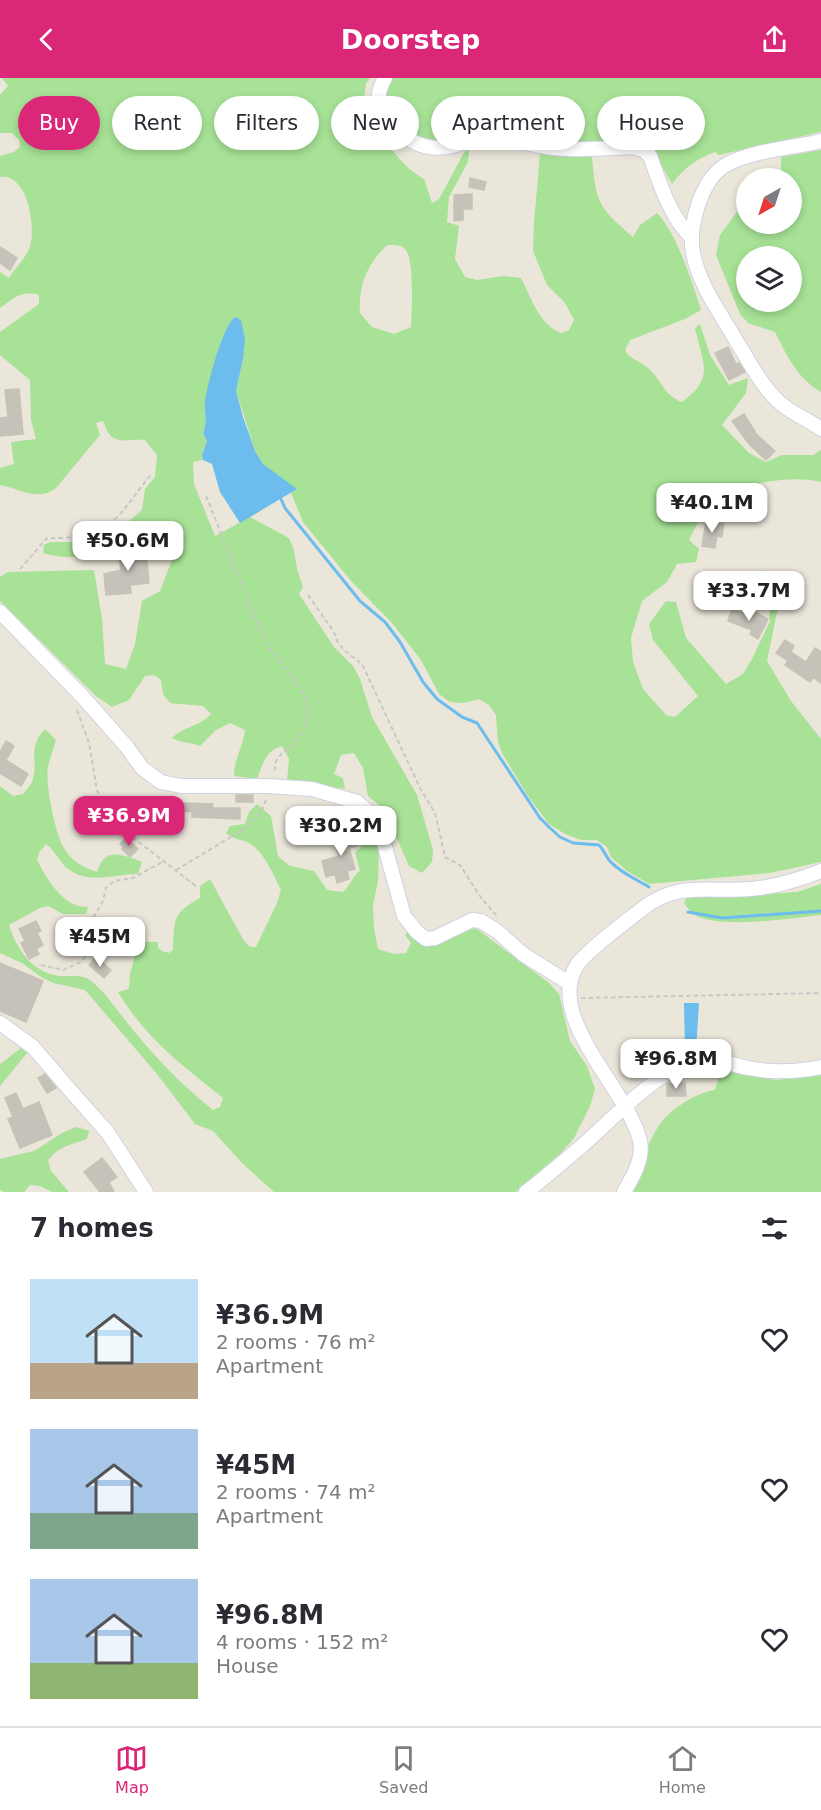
<!DOCTYPE html>
<meta charset="utf-8">
<style>
body{margin:0;font-family:"DejaVu Sans",sans-serif;background:#f7f7f7;color:#2b2b33;height:100vh;display:flex;flex-direction:column;font-size:22px;white-space:nowrap}
*{box-sizing:border-box;margin:0}
p{font-size:20px;color:#7c7c81}
.icon{flex:none;width:33px;height:33px;fill:none;stroke:currentColor;stroke-width:2;stroke-linecap:round;stroke-linejoin:round}
.map{position:relative;height:1114px;overflow:hidden}
.side{display:flex;flex-direction:column;background:#fff;flex:1}
.side>*{flex:none}
.hud{position:absolute;left:18px;top:18px;width:786px;height:54px;display:flex;gap:12px}
.needle{width:39px;rotate:219deg}
.fabs{position:absolute;left:736px;top:90px;display:grid;gap:12px}
.fabs a{display:grid;place-items:center;width:66px;height:66px;border-radius:50%;background:#fff;box-shadow:0 3px 9px #0003;font-size:30px}
.price{position:absolute;translate:-50% -51px;padding:0 14px;border-radius:12px;background:#fff;color:#222;font-size:20px;line-height:39px;filter:drop-shadow(0 2px 3px #0008)}
.price::after{content:'';position:absolute;left:50%;top:36px;width:18px;height:14px;margin-left:-9px;background:inherit;clip-path:polygon(0 0,100% 0,50% 100%)}
.price.on{background:#db2777;color:#fff}
ul{padding:0;list-style:none}
li{display:flex;align-items:center;gap:18px;height:150px;padding:0 30px}
li span{display:grid;place-items:center;flex:none;width:168px;height:120px;border-radius:0px;color:#555}
li>.icon{margin-inline-start:auto}
span .icon{width:72px;height:72px;fill:#fffc;stroke-width:1}
li b{font-size:26px}
h2{display:flex;justify-content:space-between;align-items:center;height:72px;padding:0 30px;font-size:26px}
.tag{padding:0 21px;border-radius:27px;background:#fff;box-shadow:0 3px 9px #0003;font-size:21px;line-height:54px}
.tag.on{background:#db2777;color:#fff}
header{display:flex;justify-content:space-between;align-items:center;height:78px;padding:0 30px;background:#db2777;color:#fff;font-size:27px;font-weight:700}
.tabs{display:flex;justify-content:space-around;align-items:center;height:84px;border-top:2px solid #e1e1e2;background:#fff;font-size:16px;color:#7c7c81}
.tabs a{display:grid;justify-items:center;gap:3px}
.tabs .on{color:#db2777}
.map>svg:first-child{display:block}
.green{fill:#a7e296;fill-rule:evenodd}
.water{fill:#6dbcee}
.lines{fill:none;stroke-linecap:round;stroke-linejoin:round}
.stream{stroke:#6dbcee;stroke-width:3}
.building{fill:#c6c2ba;stroke:#c6c2b4;stroke-width:1.5}
.minor-casing{stroke:#d0d1e2;stroke-width:16}
.path{stroke:#c7c7c7;stroke-width:2;stroke-dasharray:4.5 3;stroke-linecap:butt}
.minor{stroke:#fff;stroke-width:14}
</style>
<header><svg class="icon" aria-label="back" viewBox="0 0 24 24"><path d="M15 5l-7 7 7 7"/></svg>Doorstep<svg class="icon" aria-label="share" viewBox="0 0 24 24"><path d="M12 15V3M7 8l5-5 5 5M5 13v7h14v-7"/></svg></header>
<div class="map">
<svg width="821" height="1114" viewBox="0 0 821 1114">
<rect width="100%" height="100%" fill="#ebe6da"/>
<path class="green" d="M2 0H370L366 5 363 26C380 53 395 85 424 101L432 125 439 121 465 73 469 72 468 84 449 119 447 144 459 148 455 181 465 199 477 202 503 198 521 200C531 219 539 247 561 255L569 252 574 242 565 225 547 207 533 173 534 145 540 76 592 78C596 124 597 128 633 159L640 147 657 135C677 156 692 203 701 232L685 241 630 262 625 272C630 281 636 281 644 287 662 299 661 316 682 324 716 299 702 285 695 250L700 246 710 277 729 307 748 300 746 315 722 347 749 375 766 384 782 377H813L821 372V404C785 396 748 408 712 416L689 462 699 471 696 484 677 486 667 504 642 523 631 560 633 584 643 611 666 637 675 639 698 618 653 562 649 546 666 523 676 524 686 560 726 606 743 596 752 581 770 543 769 537 779 509 782 510 767 583 791 623 821 661V784L770 795 649 806 627 793 611 779 607 769 597 762H581L565 756 549 746 528 718 502 675 498 664 496 637 489 627 479 621 463 625 450 624 439 616 421 582 392 545 352 504 303 444 291 415 296 411 272 394 263 386 255 373 236 313 243 281 205 324 206 347 203 355 207 363 202 377 203 382 193 384 194 406 215 458 250 439 289 460 294 472 297 491 303 509 299 516 334 569 353 588 360 601 372 639 417 717 433 772 432 784 422 795 409 788 388 740 379 727 368 718 363 690 354 675 341 677 334 696 343 700 345 711 287 703 289 681 282 668C265 673 263 686 257 701L234 698C234 682 243 668 245 652L230 645 216 652 200 668C190 664 181 665 172 660 184 648 199 649 211 636L203 628 170 625 163 616 161 602 154 597 145 598 129 622 112 629 96 618 0 523V499L8 494 94 492 102 541 105 586 126 591 135 566 142 523 160 513 177 469C171 463 163 456 154 454 137 450 101 472 84 477 70 481 57 479 43 475L44 467 50 464H80L124 447 142 432 145 411 155 399 157 377 145 362C134 361 118 366 110 357 107 354 105 347 103 343L96 345 100 357 56 410C38 424 20 411 0 407V390L14 386 11 364 36 361 31 342 30 302 0 277V254L39 226V217C21 212 14 220 0 230V194L9 200C15 190 27 179 30 168 36 149 28 95 0 99V78L14 74 20 69 19 62 12 55H0V17L8 8ZM387 167C394 167 401 166 406 172 414 182 412 234 411 249L394 256 372 249 360 235C358 208 367 186 387 167Z
M392 0H821V54L719 77 715 74C696 81 684 90 672 106L652 71 637 63 576 65 536 60C536 55 536 49 535 45 532 34 513 24 503 25 491 27 481 33 471 39L468 52C455 58 442 66 427 64 415 62 394 44 388 32 384 22 387 9 392 0Z
M821 72V314C797 300 787 278 775 254L748 245 740 236 716 177 720 157 747 120V146H792V100H770L781 92V79ZM747 178H792V224H747Z
M45 651 56 662C54 670 50 680 48 689 45 706 55 755 64 770 71 783 84 790 97 794 105 768 123 777 142 784L138 796C115 796 89 807 68 791 59 784 55 772 46 766L40 773 37 782C47 801 63 830 88 829L86 836H63L48 828 40 830 9 847C17 872 32 894 59 898 67 899 75 897 83 899 91 900 99 911 105 916 139 961 169 997 213 1032L220 1029 223 1020C181 986 147 962 118 914L129 911 130 896 139 864H158V870L162 873 169 875 173 872C174 841 173 835 200 820V808L210 801 244 863 250 869H256L277 825 281 812C274 798 265 776 252 767 244 761 233 762 226 755L230 748 245 746 249 734 257 726 271 738 278 778 290 788 314 793 327 812 343 814C351 807 353 797 360 793L355 774 361 770 356 754 335 745 329 737 333 729 344 727 356 731 379 765 378 803 373 827 374 850 378 871 394 876 406 875 411 865 405 857 408 853 439 864 471 850 477 851 549 905 559 916 570 963 587 988 595 1011 590 1028 574 1060 562 1074 515 1114H274L243 1086 213 1053 195 1046 157 996 85 912 53 905 41 899 22 885 0 875V708L13 718 23 716C25 713 30 708 32 704 39 684 27 668 45 651Z
M821 806V837C793 840 716 852 693 836 690 834 687 828 684 825L688 816 734 818 797 814Z
M21 970 27 975 0 1008V986Z
M721 992 776 1002 821 997V1114H630C639 1094 646 1067 658 1049 667 1033 697 1014 715 1012Z
M76 1049 89 1053 87 1061C72 1066 58 1069 48 1082L51 1093 69 1114H52L40 1108 30 1107 24 1114H4L0 1112V1081L34 1073 62 1055Z"/>
<path class="water" d="M235 239 241 242 245 261 243 281 236 313 243 339 255 373 263 386 297 411 240 445 220 414 212 386 203 382 202 377 207 363 203 355C208 344 204 334 205 323 208 305 222 249 235 239Z
M684 925H699L696 972 685 974Z"/>
<g class="lines">
<path class="stream" d="M281 421 285 430 360 523 385 544 400 564 423 604 437 621 462 639 477 645 540 740 550 750 560 759 573 765 599 767C604 772 605 777 609 782 619 794 636 801 649 809
M688 834 722 840 821 833"/>
</g>
<path class="building" d="M470 100 486 104 484 112 469 109Z
M472 116V131H463V142L454 143V117Z
M0 169 17 180 10 192 0 185Z
M728 269 736 286 739 285 745 294 729 302 715 275Z
M19 311 23 356 0 358V340L8 339 5 312Z
M744 336 757 357 775 373 766 382 749 366 732 343Z
M706 444 724 446 722 459 717 458 715 470 702 468Z
M127 467 128 474 146 472 149 505 130 507 131 515 106 517 104 496 121 492 118 468Z
M762 493 776 506 762 521 749 515 754 502Z
M729 508 743 513 738 526 724 521Z
M732 531 753 538 755 534 768 541 758 561 750 556 752 552 728 543Z
M785 562 794 568 791 574 806 584 815 570 821 574V605L813 599 810 604 785 587 788 583 776 575Z
M6 663 14 668 6 682 28 696 21 708 0 695V674Z
M236 717H253V724H236Z
M184 725 213 726 212 730H240V741L192 739V734L184 733Z
M340 749 344 760 354 757 357 768 349 770 355 791 347 793 349 801 337 805 335 796 326 799 322 783 339 778 330 753Z
M126 760 138 771 130 779 122 771 123 769 120 766Z
M36 843 41 853 37 855 43 867 36 871 39 876 29 881 21 865 25 863 19 851Z
M96 879 111 892 104 900 89 887Z
M0 885 43 903 26 944 0 933Z
M45 996 56 1010 47 1015 38 1000Z
M685 1005 686 1018H667V1006Z
M16 1015 23 1031 39 1024 52 1057 20 1070 8 1041 13 1039 5 1020Z
M102 1080 117 1099 109 1104 114 1114H100L84 1094Z"/>
<g class="lines">
<g class="minor-casing">
<path id="minor" d="M385 0C377 14 376 24 386 38 402 62 426 76 456 67 467 63 480 57 491 59 513 61 533 68 554 70 580 73 607 70 633 69L644 72 650 78C660 106 670 139 692 160
M821 63C794 70 747 73 724 88 701 103 688 149 693 175 699 207 721 236 737 264 750 285 761 307 779 324 792 336 808 341 821 351
M0 534 82 618 127 669 142 690 161 704 181 708H268L312 711 357 724 372 737 380 751 404 838 417 854 426 861 435 860 472 842 481 843 497 853 524 877 569 905
M0 945 33 969 70 1012 108 1055 146 1114
M526 1114C546 1099 564 1083 583 1067 609 1044 665 985 699 982 715 980 733 987 748 990 773 995 797 994 821 989
M624 1114C632 1100 644 1081 640 1063 628 1011 544 940 577 887 587 872 627 843 642 831 679 802 709 815 751 811 776 809 798 802 821 793"/>
</g>
<path class="path" d="M206 418 265 564 300 610 308 625V639L304 652 291 670 282 675 276 683 274 696
M20 491 47 460C73 461 99 457 118 438 130 426 139 410 151 397
M308 517 334 554 338 565 345 573 362 586 420 710 435 735 445 779 460 787 482 821 497 838
M77 632 89 665 97 712 104 726 126 754 197 809
M176 792 249 748 260 736 267 720
M41 887 63 892 81 884 89 873 92 842 103 823 106 810 114 803 133 800 162 784
M581 920 821 915"/>
<use href="#minor" class="minor"/>
</g>
</svg>
<div class="fabs">
<a><svg class="needle" viewBox="-14 -14 28 28"><path d="M0-13l5 13h-10z" fill="#e53935"/><path d="M0 13l5-13h-10z" fill="#7c7c81"/></svg></a>
<a><svg class="icon" aria-label="layers" viewBox="0 0 24 24"><path d="M12 4l9 5-9 5-9-5zM3 14l9 5 9-5"/></svg></a>
</div>
<b class="price" style="left:712px;top:456px">¥40.1M</b>
<b class="price" style="left:128px;top:494px">¥50.6M</b>
<b class="price" style="left:749px;top:544px">¥33.7M</b>
<b class="price on" style="left:129px;top:769px">¥36.9M</b>
<b class="price" style="left:341px;top:779px">¥30.2M</b>
<b class="price" style="left:100px;top:890px">¥45M</b>
<b class="price" style="left:676px;top:1012px">¥96.8M</b>
<div class="hud">
<a class="tag on">Buy</a>
<a class="tag">Rent</a>
<a class="tag">Filters</a>
<a class="tag">New</a>
<a class="tag">Apartment</a>
<a class="tag">House</a>
</div>
</div>
<section class="side">
<h2>7 homes<svg class="icon" aria-label="filters" viewBox="0 0 24 24"><path d="M4 7h16M4 17h16"/><circle cx="9" cy="7" r="2"/><circle cx="15" cy="17" r="2"/></svg></h2>
<ul>
<li><span style="background:linear-gradient(#bfe0f5 70%,#b9a48a 0)"><svg class="icon" aria-label="home" viewBox="0 0 24 24"><path d="M3 11l9-7 9 7M6 9v11h12V9"/></svg></span><div><b>¥36.9M</b><p>2 rooms · 76 m²</p><p>Apartment</p></div><svg class="icon" aria-label="heart" viewBox="0 0 24 24"><path d="M12 20l-8-8c-3-5 5-10 8-4 3-6 11-1 8 4z"/></svg></li>
<li><span style="background:linear-gradient(#a9c7e8 70%,#7fa58c 0)"><svg class="icon" aria-label="home" viewBox="0 0 24 24"><path d="M3 11l9-7 9 7M6 9v11h12V9"/></svg></span><div><b>¥45M</b><p>2 rooms · 74 m²</p><p>Apartment</p></div><svg class="icon" aria-label="heart" viewBox="0 0 24 24"><path d="M12 20l-8-8c-3-5 5-10 8-4 3-6 11-1 8 4z"/></svg></li>
<li><span style="background:linear-gradient(#a9c7e8 70%,#8fb573 0)"><svg class="icon" aria-label="home" viewBox="0 0 24 24"><path d="M3 11l9-7 9 7M6 9v11h12V9"/></svg></span><div><b>¥96.8M</b><p>4 rooms · 152 m²</p><p>House</p></div><svg class="icon" aria-label="heart" viewBox="0 0 24 24"><path d="M12 20l-8-8c-3-5 5-10 8-4 3-6 11-1 8 4z"/></svg></li>
</ul>
</section>
<nav class="tabs">
<a class="on"><svg class="icon" aria-label="map" viewBox="0 0 24 24"><path d="M3 6l6-2 6 2 6-2v14l-6 2-6-2-6 2zM9 4v14M15 6v14"/></svg>Map</a>
<a><svg class="icon" aria-label="saved" viewBox="0 0 24 24"><path d="M7 4h10v16l-5-4-5 4z"/></svg>Saved</a>
<a><svg class="icon" aria-label="home" viewBox="0 0 24 24"><path d="M3 11l9-7 9 7M6 9v11h12V9"/></svg>Home</a>
</nav>
